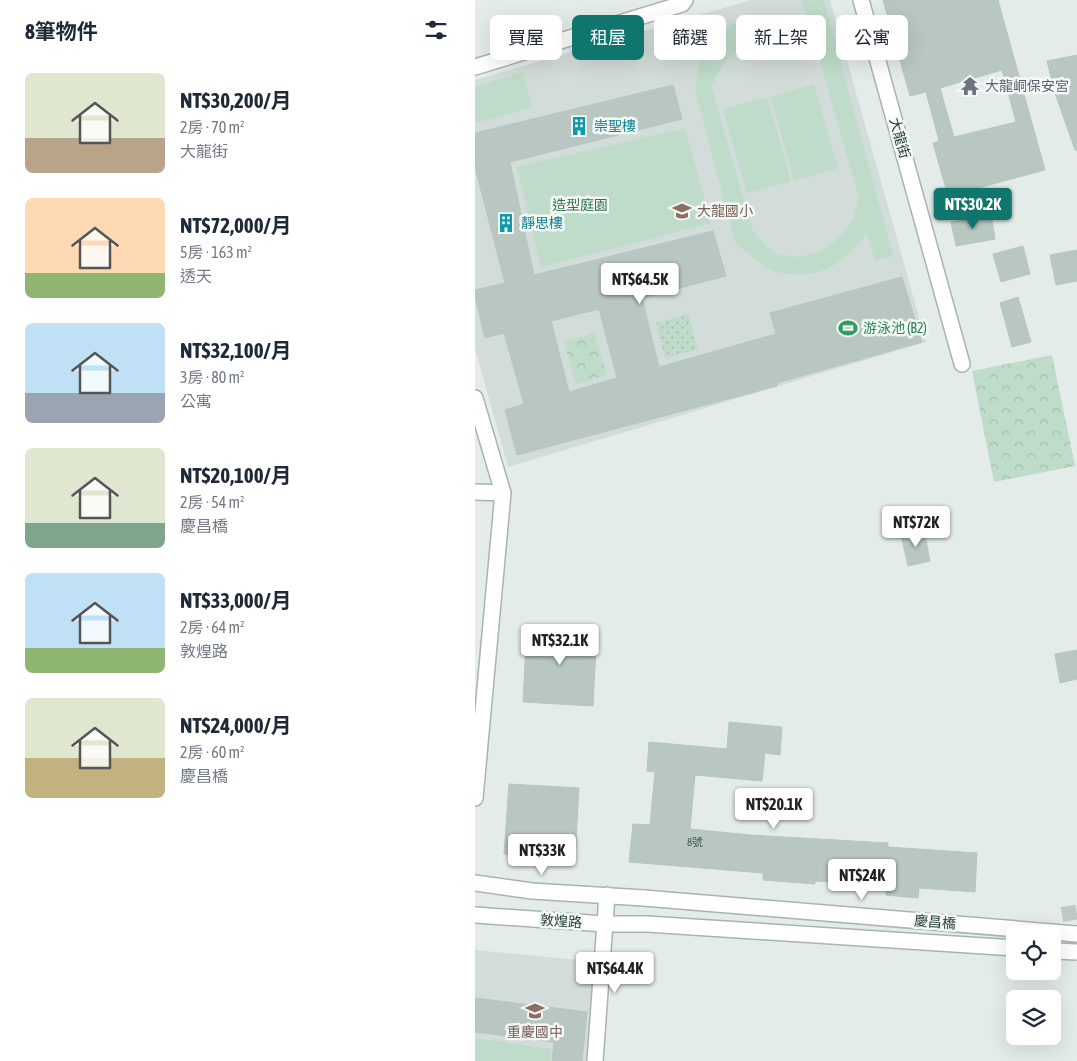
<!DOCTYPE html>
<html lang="zh-TW">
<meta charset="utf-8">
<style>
body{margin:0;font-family:"Asap Condensed","Noto Sans TC",sans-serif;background:#f6f6f7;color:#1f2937;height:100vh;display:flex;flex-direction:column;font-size:19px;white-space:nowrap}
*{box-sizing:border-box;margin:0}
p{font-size:16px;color:#747a83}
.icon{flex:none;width:28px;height:28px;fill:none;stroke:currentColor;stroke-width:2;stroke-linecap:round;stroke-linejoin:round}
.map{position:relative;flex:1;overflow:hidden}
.details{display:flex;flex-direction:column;background:#fff;width:475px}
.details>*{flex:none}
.guide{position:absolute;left:15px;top:15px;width:475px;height:45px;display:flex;gap:10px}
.tools{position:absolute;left:531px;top:925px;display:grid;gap:10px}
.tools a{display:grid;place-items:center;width:55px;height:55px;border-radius:8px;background:#fff;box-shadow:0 5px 20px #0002;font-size:25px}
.price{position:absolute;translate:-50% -42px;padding:0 11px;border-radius:5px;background:#fff;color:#222;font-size:16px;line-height:32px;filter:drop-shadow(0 1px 2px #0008)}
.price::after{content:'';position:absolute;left:50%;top:30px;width:15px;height:11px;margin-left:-8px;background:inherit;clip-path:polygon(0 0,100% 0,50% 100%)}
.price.current{background:#0f766e;color:#fff}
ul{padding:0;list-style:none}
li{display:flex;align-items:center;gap:15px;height:125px;padding:0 25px}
li span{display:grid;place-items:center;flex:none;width:140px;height:100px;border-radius:8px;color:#555}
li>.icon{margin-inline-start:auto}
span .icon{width:60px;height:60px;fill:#fffc;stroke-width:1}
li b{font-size:21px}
h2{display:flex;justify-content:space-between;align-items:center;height:60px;padding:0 25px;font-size:21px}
.tag{padding:0 18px;border-radius:8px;background:#fff;box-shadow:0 5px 20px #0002;font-size:18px;line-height:45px}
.tag.current{background:#0f766e;color:#fff}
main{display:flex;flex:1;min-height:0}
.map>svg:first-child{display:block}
.built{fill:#d2dcd9}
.grass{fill:url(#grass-dots)}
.forest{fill:url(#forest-crowns)}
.garden{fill:#bedcc9;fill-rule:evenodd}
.building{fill:#b9c7c3;stroke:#b6c6c1;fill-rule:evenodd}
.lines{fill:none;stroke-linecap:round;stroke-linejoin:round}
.minor-tunnel{stroke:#bec9c6;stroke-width:15;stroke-dasharray:15 8;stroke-linecap:butt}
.minor-casing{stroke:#a7b4b1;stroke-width:18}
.minor{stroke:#fff;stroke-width:15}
.minor-bridge-casing{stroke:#a7b4b1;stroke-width:18;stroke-linecap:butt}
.minor-bridge{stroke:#fff;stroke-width:15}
.labels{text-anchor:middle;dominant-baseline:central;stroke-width:5;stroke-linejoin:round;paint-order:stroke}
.number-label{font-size:11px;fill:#49605c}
.worship-label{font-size:14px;fill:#5b616d;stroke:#f4f9f7;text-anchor:start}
.culture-label{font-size:14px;fill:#0d838f;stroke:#f4f9f7;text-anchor:start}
.street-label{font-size:14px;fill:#243d39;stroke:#f4f9f7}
.park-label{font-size:14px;fill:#317151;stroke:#f4f9f7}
.education-label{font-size:14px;fill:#785e54;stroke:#f4f9f7;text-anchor:start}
.leisure-label{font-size:14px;fill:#27864d;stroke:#f4f9f7;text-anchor:start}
</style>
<main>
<section class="details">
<h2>8筆物件<svg class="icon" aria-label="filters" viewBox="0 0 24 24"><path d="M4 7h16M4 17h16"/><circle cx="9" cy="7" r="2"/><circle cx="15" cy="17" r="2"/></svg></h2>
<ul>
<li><span style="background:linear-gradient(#dfe7d0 65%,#b9a48a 0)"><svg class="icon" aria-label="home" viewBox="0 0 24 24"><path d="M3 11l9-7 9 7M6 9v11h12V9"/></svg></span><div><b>NT$30,200/月</b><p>2房 · 70 m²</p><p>大龍街</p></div></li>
<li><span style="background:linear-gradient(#ffd9b3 75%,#8fb573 0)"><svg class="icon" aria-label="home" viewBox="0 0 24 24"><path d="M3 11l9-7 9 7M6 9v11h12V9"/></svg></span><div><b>NT$72,000/月</b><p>5房 · 163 m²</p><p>透天</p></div></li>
<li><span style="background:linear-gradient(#bfe0f5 70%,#9aa5b1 0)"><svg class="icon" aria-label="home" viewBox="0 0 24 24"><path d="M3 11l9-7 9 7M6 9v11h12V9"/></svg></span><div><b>NT$32,100/月</b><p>3房 · 80 m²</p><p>公寓</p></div></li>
<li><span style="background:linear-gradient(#dfe7d0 75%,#7fa58c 0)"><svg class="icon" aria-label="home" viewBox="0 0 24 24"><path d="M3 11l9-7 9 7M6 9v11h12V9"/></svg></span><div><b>NT$20,100/月</b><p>2房 · 54 m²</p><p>慶昌橋</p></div></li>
<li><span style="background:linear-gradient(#bfe0f5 75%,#8fb573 0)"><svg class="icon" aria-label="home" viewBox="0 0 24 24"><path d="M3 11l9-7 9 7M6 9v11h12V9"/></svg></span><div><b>NT$33,000/月</b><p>2房 · 64 m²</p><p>敦煌路</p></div></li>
<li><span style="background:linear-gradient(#dfe7d0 60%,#c2b280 0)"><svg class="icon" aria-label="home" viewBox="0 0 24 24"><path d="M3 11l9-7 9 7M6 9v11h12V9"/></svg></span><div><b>NT$24,000/月</b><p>2房 · 60 m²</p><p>慶昌橋</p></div></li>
</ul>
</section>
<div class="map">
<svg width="602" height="1061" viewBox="0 0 602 1061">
<defs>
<pattern id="grass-dots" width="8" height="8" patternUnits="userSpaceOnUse" patternTransform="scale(1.25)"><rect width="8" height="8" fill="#bedcc9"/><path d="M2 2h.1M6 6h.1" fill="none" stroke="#a3bead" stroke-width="1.8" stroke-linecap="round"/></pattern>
<pattern id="forest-crowns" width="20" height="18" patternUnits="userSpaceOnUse" patternTransform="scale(1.25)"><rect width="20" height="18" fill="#bedcc9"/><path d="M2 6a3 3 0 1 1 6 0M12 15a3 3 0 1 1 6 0" fill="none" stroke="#a3bead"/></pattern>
</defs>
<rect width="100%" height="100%" fill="#e4ece9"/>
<path class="built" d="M276 0H355L451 342 33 467 0 348V80Z
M0 950 124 962 117 1061H0Z"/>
<path class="grass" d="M213 314 223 349 190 358 181 323Z"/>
<path class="forest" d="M119 333 132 375 101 384 89 342Z
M577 355 600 466 519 482 497 371Z"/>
<path class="garden" d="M327 0H349L418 256 400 260 392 234C371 260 351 277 317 274 309 274 301 272 294 269 282 261 271 252 260 242L220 90C221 78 223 64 229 52 245 20 284 10 317 21 323 23 328 26 334 29ZM292 41H324L344 57 384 197 379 218 362 240 346 251 324 257 304 255 291 246 278 231 236 86 251 60 271 47Z
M48 72 57 108 0 123V87Z
M339 84 363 168 319 181 296 97Z
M292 97 316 181 272 193 248 109Z
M210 128 236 223 66 267 42 167Z
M0 1038 76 1049 74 1061H0Z"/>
<path class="building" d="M408 0H523L570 170 473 196 458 143 464 141 451 92 435 96ZM527 70 541 122 479 137 465 88Z
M602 55V150H600L579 90 572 61Z
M198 85 207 119 35 162 59 275 238 231 251 276 167 298 184 367 301 334 295 313 427 277 447 342 302 383V386L42 455 30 410 49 404 29 333 10 338 0 296V290L30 283 0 167V133ZM124 309 142 378 94 392 76 321Z
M516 215 520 239 481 246 476 222Z
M548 246 555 274 526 282 518 254Z
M602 250V281L581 285 575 255Z
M543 297 556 342 537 347 525 303Z
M449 530 455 561 433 566 426 535Z
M52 626 122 630 118 706 48 702Z
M602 650V679L585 683 580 654Z
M254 722 307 727 305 755 290 753 287 781 220 775 215 829 275 835 413 843V847L502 853 500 892 444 888 443 898 411 895 412 886 340 881V884L288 880V873L154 862 158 824 175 825 180 772 172 771 174 742 252 749Z
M34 784 104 788 100 858 29 854Z
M0 998 112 1012 107 1061H77L79 1042 0 1032Z"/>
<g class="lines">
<path class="minor-tunnel" d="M593 906 602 956"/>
<g class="minor-casing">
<path id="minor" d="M386 0 487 364
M0 67 207 4 210 0
M0 398 28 493 0 798
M0 492 28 493
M0 883 57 891 169 898
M0 915 130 924H172L540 948
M120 1061 132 895"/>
</g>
<use href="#minor" class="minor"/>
<g class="minor-bridge-casing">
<path id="minor-bridge" d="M169 898 602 934
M578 951 602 952"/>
</g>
<use href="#minor-bridge" class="minor-bridge"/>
</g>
<defs>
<g id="temple-bare" transform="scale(1.5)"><path d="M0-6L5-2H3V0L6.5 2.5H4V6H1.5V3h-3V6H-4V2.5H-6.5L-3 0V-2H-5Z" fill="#6b7280" stroke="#f4f9f7" stroke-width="2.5" paint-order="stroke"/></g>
<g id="building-bare" transform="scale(1.5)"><path d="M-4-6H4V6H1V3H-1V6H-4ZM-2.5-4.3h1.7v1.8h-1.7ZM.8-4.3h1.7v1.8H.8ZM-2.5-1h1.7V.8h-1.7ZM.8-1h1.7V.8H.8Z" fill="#0f9aa8" stroke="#f4f9f7" stroke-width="2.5" paint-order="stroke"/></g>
<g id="school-bare" transform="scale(1.5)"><path d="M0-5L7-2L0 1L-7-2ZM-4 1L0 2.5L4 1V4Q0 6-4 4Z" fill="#8d6e63" stroke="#f4f9f7" stroke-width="2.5" paint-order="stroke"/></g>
<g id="stadium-bare" transform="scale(1.5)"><path d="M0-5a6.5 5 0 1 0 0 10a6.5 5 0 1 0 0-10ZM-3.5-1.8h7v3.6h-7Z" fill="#2e9e5b" stroke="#f4f9f7" stroke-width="2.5" paint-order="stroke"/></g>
</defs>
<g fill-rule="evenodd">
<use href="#temple-bare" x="495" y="86"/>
<use href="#building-bare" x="104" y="126"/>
<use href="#school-bare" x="207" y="211"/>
<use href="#building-bare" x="31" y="223"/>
<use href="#stadium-bare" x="373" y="328"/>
<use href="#school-bare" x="60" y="1011"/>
</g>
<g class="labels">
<g class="number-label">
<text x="220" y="842">8號</text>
</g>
<g class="worship-label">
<text x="510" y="86">大龍峒保安宮</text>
</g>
<g class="culture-label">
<text x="119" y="126">崇聖樓</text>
<text x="46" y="223">靜思樓</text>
</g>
<g class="street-label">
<text transform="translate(425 138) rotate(74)">大龍街</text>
<text transform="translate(86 921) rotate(4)">敦煌路</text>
<text transform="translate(460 922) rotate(5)">慶昌橋</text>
</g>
<g class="park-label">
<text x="105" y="205">造型庭園</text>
</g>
<g class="education-label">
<text x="222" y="211">大龍國小</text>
<text x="60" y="1032" text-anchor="middle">重慶國中</text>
</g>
<g class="leisure-label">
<text x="388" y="328">游泳池 (B2)</text>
</g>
</g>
</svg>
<div class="tools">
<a><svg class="icon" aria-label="locate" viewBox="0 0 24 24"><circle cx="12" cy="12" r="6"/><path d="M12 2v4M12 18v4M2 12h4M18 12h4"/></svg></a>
<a><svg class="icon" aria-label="layers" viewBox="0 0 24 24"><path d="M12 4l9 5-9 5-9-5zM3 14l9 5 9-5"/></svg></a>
</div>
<b class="price current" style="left:498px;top:230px">NT$30.2K</b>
<b class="price" style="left:165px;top:305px">NT$64.5K</b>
<b class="price" style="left:441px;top:548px">NT$72K</b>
<b class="price" style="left:85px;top:666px">NT$32.1K</b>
<b class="price" style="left:299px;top:830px">NT$20.1K</b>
<b class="price" style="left:67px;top:876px">NT$33K</b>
<b class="price" style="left:387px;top:901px">NT$24K</b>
<b class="price" style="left:140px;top:994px">NT$64.4K</b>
<div class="guide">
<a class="tag">買屋</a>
<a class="tag current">租屋</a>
<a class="tag">篩選</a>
<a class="tag">新上架</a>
<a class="tag">公寓</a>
</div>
</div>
</main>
